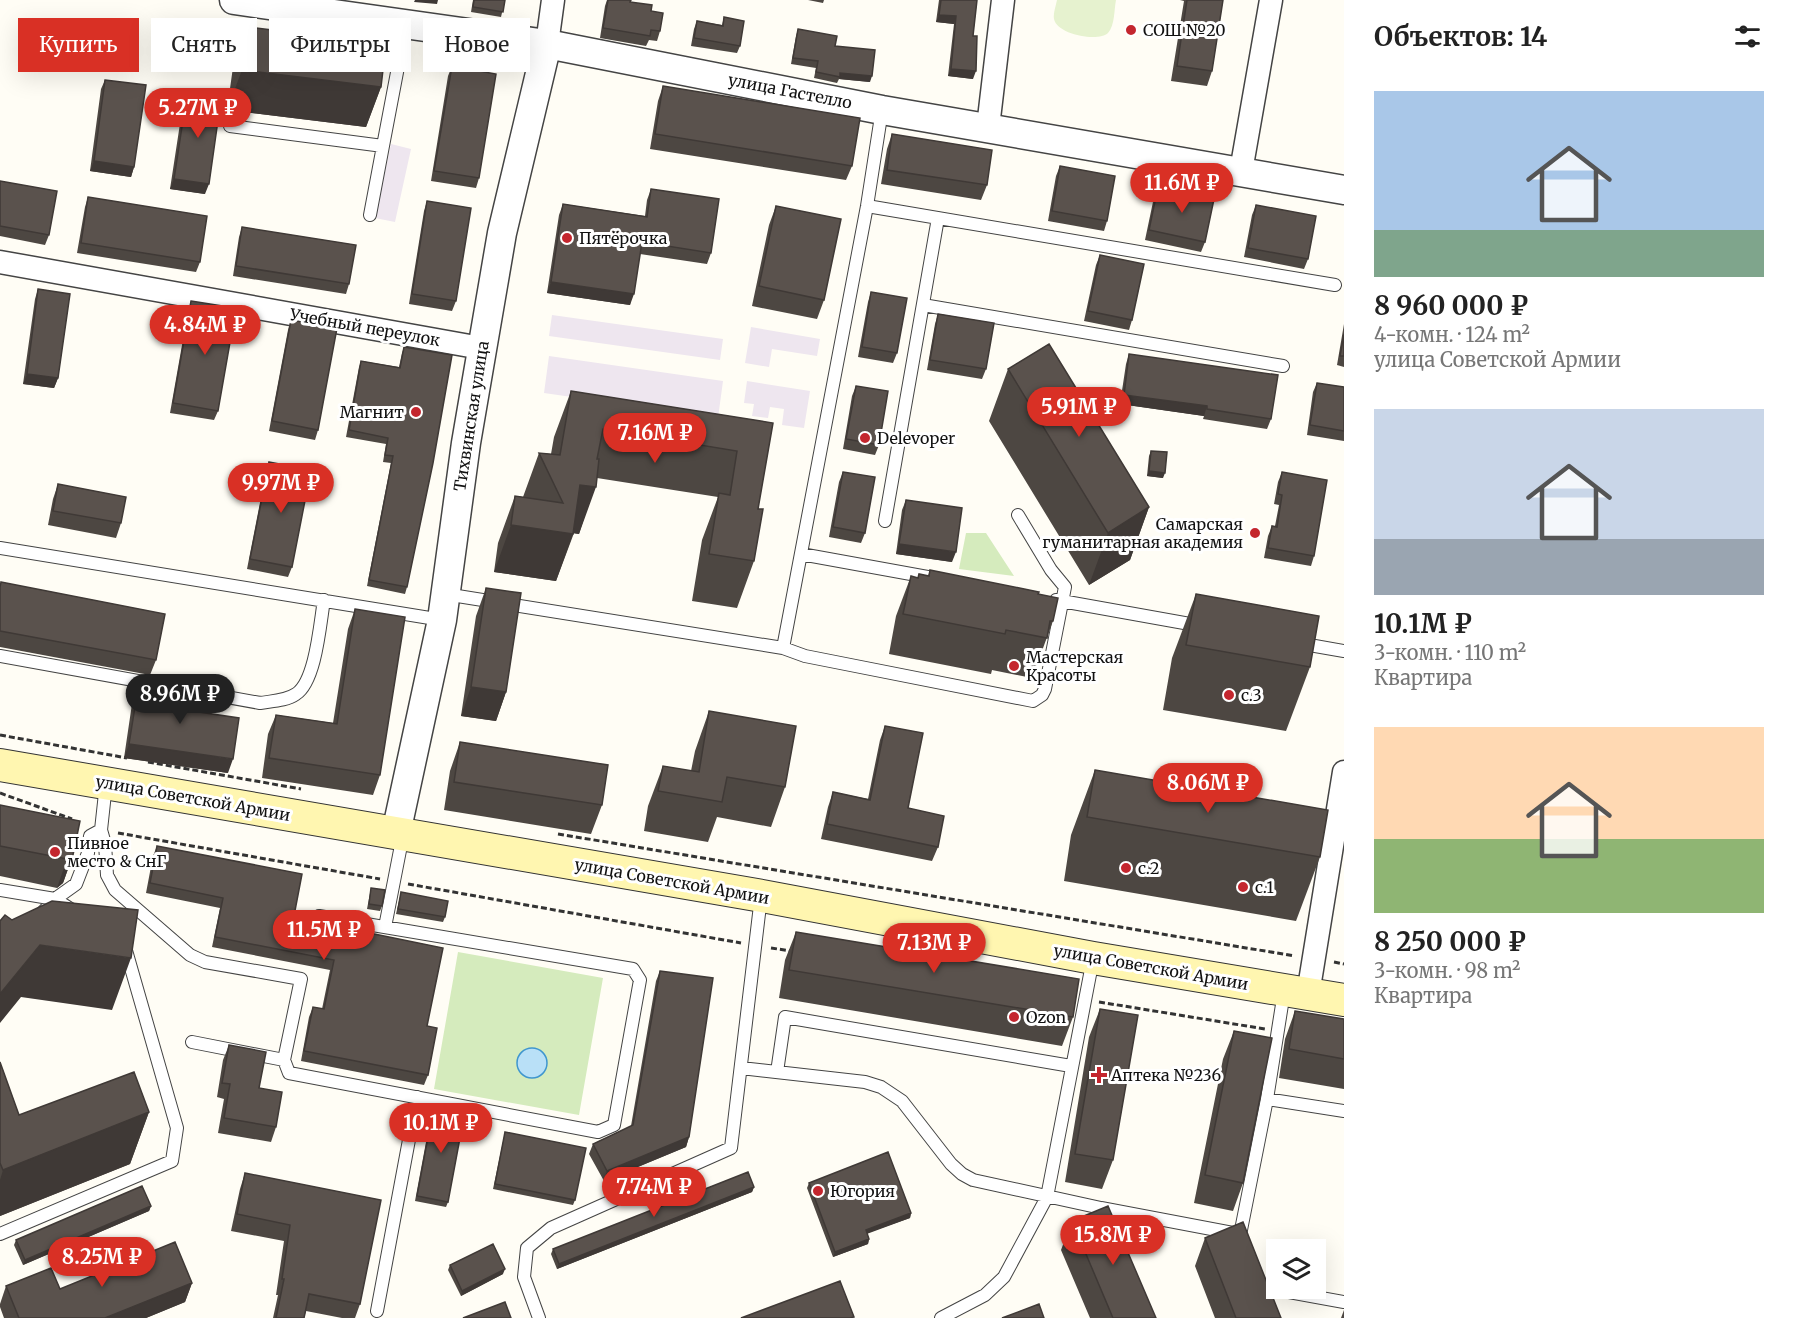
<!DOCTYPE html>
<html lang="ru">
<meta charset="utf-8">
<style>
body{margin:0;font-family:Merriweather,serif;background:#f2f2f2;color:#222;height:100vh;display:flex;flex-direction:column;font-size:22px;white-space:nowrap}
*{box-sizing:border-box;margin:0}
p{font-size:20px;color:#767676}
.icon{flex:none;width:33px;height:33px;fill:none;stroke:currentColor;stroke-width:2;stroke-linecap:round;stroke-linejoin:round}
.map{position:relative;flex:1;overflow:hidden}
.panel{display:flex;flex-direction:column;background:#fff;width:450px}
.panel>*{flex:none}
.hud{position:absolute;left:18px;top:18px;width:570px;height:54px;display:flex;gap:12px}
.fabs{position:absolute;left:1266px;top:1239px;display:grid;gap:12px}
.fabs a{display:grid;place-items:center;width:60px;height:60px;border-radius:0px;background:#fff;box-shadow:0 6px 24px #0002;font-size:30px}
.price{position:absolute;translate:-50% -51px;padding:0 14px;border-radius:21px;background:#d93025;color:#fff;font-size:20px;line-height:39px;filter:drop-shadow(0 2px 3px #0008)}
.price::after{content:'';position:absolute;left:50%;top:36px;width:18px;height:14px;margin-left:-9px;background:inherit;clip-path:polygon(0 0,100% 0,50% 100%)}
.price.selected{background:#222;color:#fff}
ul{padding:0;list-style:none}
li{display:grid;align-content:center;gap:12px;height:318px;padding:0 30px}
li span{display:grid;place-items:center;height:186px;border-radius:0px;color:#555}
li>.icon{margin-inline-start:auto}
span .icon{width:108px;height:108px;fill:#fffc;stroke-width:1}
li b{font-size:26px}
h2{display:flex;justify-content:space-between;align-items:center;height:72px;padding:0 30px;font-size:26px}
.tag{padding:0 21px;border-radius:0px;background:#fff;box-shadow:0 6px 24px #0002;font-size:21px;line-height:54px}
.tag.selected{background:#d93025;color:#fff}
main{display:flex;flex:1;min-height:0}
.map>svg:first-child{display:block}
.industrial{fill:#eee6ef}
.green{fill:#d5ebbd}
.pitch{fill:#e6f2cf}
.water{fill:#b9e0f7;stroke:#3f96cf;stroke-width:1.5}
.lines{fill:none;stroke-linecap:round;stroke-linejoin:round}
.service-casing{stroke:#444;stroke-width:14}
.minor-casing{stroke:#444;stroke-width:25}
.tertiary-casing{stroke:#444;stroke-width:31}
.secondary-casing{stroke:#333;stroke-width:34}
.path{stroke:#333;stroke-width:3;stroke-dasharray:6 3;stroke-linecap:butt}
.service{stroke:#fff;stroke-width:12}
.minor{stroke:#fff;stroke-width:22}
.tertiary{stroke:#fff;stroke-width:28}
.secondary{stroke:#fff6b0;stroke-width:32}
.wall{fill:#4d4742}
.shaded-wall{fill:#3f3936}
.building{fill:#5a524d;stroke:#3f3936;stroke-width:1.5}
.poi-dot{fill:#c4262e;stroke:#fff;stroke-width:2}
.labels{text-anchor:middle;dominant-baseline:central;stroke-width:6;stroke-linejoin:round;paint-order:stroke}
.poi-label{font-size:16px;fill:#111;stroke:#fff;text-anchor:start}
.street-label{font-size:16px;fill:#111;stroke:#fff}
</style>
<main>
<div class="map">
<svg width="1344" height="1318" viewBox="0 0 1344 1318">
<rect width="100%" height="100%" fill="#fffdf5"/>
<path class="industrial" d="M391 144 411 149 395 222 375 218Z
M552 315 723 339 720 360 549 336Z
M751 327 820 339 817 356 772 349 769 367 745 363Z
M549 356 723 381 718 418 544 393Z
M747 381 810 391 804 428 782 425 784 409 770 407 768 418 752 416 754 404 744 403Z"/>
<path class="green" d="M966 533H986L1014 576 959 569Z
M458 952 603 978 579 1115 434 1089Z"/>
<path class="pitch" d="M1057 0H1116C1114 10 1115 25 1108 33 1099 42 1057 35 1054 19 1053 14 1056 5 1057 0Z"/>
<path class="water" d="M517 1063a15 15 0 1 1 30 0a15 15 0 1 1-30 0Z"/>
<g class="lines">
<g class="service-casing">
<path id="service" d="M230 126 383 146 406 25
M867 206 1335 285
M370 215 383 146
M923 305 1283 366
M885 521 938 218
M0 548 442 620
M801 554 933 578
M445 594 783 648 805 656 1033 701 1042 695 1045 689 1065 587 1051 570 1018 515
M1056 600 1201 626
M1298 643 1344 651
M783 648 867 206 882 110
M0 656 260 703C272 701 286 701 296 694 316 681 320 623 324 600
M101 830 105 844 107 875 115 890 190 955 205 962 301 979 284 1060 192 1042
M0 890 55 899 76 884 88 853 90 836 101 830 106 784
M42 913 55 899 72 910
M385 927 403 835
M284 1060 289 1073 598 1132 614 1125 640 980 633 969 319 916
M741 1068 865 1082 881 1087 902 1101 951 1164 962 1174 973 1180 1101 1208 1238 1234
M777 1072 785 1017 1071 1066
M1267 1099 1344 1111
M0 1234 172 1161 177 1128 125 947
M1240 1235 1267 1099 1284 992
M1261 1287 1344 1302
M377 1311 417 1097
M539 1318 524 1277 527 1248 551 1228 731 1148 761 897
M941 1318 985 1295 1004 1277 1047 1197 1093 959"/>
</g>
<g class="minor-casing">
<path id="minor" d="M547 44 553 0
M988 127 1003 0
M1241 171 1271 0
M0 262 481 348
M1308 994 1344 772"/>
</g>
<g class="tertiary-casing">
<path id="tertiary" d="M234 0 547 44 882 110 1344 190
M396 833 442 620 466 443 502 233 547 44"/>
</g>
<g class="secondary-casing">
<path id="secondary" d="M0 765 762 896 1093 958 1344 1000"/>
</g>
<path class="path" d="M0 735 127 758
M148 762 301 789
M0 793 72 819
M118 833 380 879
M558 834 1295 956
M408 884 741 943
M771 948 791 951
M1334 962 1344 964
M1099 1002 1265 1029"/>
<use href="#service" class="service"/>
<use href="#minor" class="minor"/>
<use href="#tertiary" class="tertiary"/>
<use href="#secondary" class="secondary"/>
</g>
<path class="wall" d="M473 0H505L501 17 471 12Z
M607 0H631L630 2 651 11 660 31 657 41 649 40 646 46 600 38 605 6Z
M808 0H824L823 3Z
M939 0H977L973 36V79L948 76 954 24 936 22Z
M1180 0H1223L1212 71 1207 86 1171 81 1184 1Z
M724 17 740 46 737 53 691 46 694 29 697 21 722 25Z
M247 27 381 87 366 127 227 110 233 67Z
M798 29 835 46 870 82 839 79 837 83 814 78 816 68 791 64 796 36Z
M452 66 479 178 476 188 431 181 448 76Z
M105 80 134 167 131 177 90 171 101 89Z
M663 86 852 166 846 180 650 149 658 101Z
M187 94 205 194 170 189 183 104Z
M892 134 987 185 981 200 881 184 887 149Z
M1060 166 1107 221 1104 231 1048 221 1056 176Z
M0 181 49 235 45 245 0 236Z
M1158 187 1205 242 1201 252 1145 240 1154 197Z
M651 189 711 253 707 264 640 254 630 305 547 293 559 215 563 204 645 216 647 200Z
M88 197 200 262 196 272 77 253 85 207Z
M427 201 456 301 452 311 409 304 424 211Z
M1256 205 1308 259 1304 269 1244 257 1252 215Z
M776 206 824 300 817 319 752 306 769 225Z
M242 227 349 284 346 294 233 276 239 237Z
M1100 255 1132 320 1129 330 1084 321 1096 265Z
M38 289 58 378 54 388 23 384 35 299Z
M871 292 897 353 893 363 858 357 868 302Z
M191 301 218 411 214 420 170 413 188 311Z
M938 314 986 369 982 379 927 370 935 324Z
M291 320 318 430 315 440 269 431 288 330Z
M1344 324V367L1337 365Z
M404 347 407 587 405 594 367 586 391 463 383 462 386 444 346 437 359 367 361 361 399 367 402 353Z
M1129 354 1271 419 1267 429 1203 419 1204 416 1120 404 1126 364Z
M1008 369 1149 507 1130 560 1089 585 989 421Z
M1317 383 1344 387V441L1307 435 1313 392Z
M856 386 879 445 875 455 843 449 852 396Z
M571 391 773 423 758 509 754 561 737 608 692 601 702 540 718 497 597 478 579 534 574 533 556 581 494 572 498 543 515 496 523 497 539 453 551 454 554 437Z
M1151 451 1163 478 1147 476 1149 456Z
M269 462 292 567 288 577 247 569 266 472Z
M843 472 865 533 861 543 829 537 839 482Z
M1282 472 1314 556 1311 566 1264 558 1268 536 1272 526H1275L1279 505 1274 504 1278 482Z
M58 484 121 523 116 538 48 525 53 499Z
M906 500 952 562 896 554 902 510Z
M930 570 1038 594 1053 621 1032 678 992 670 991 674 889 654 896 616 911 576 918 578 919 574 928 576Z
M0 585 156 660 150 675 0 647Z
M486 588 506 692 496 721 461 716 476 616Z
M1196 594 1310 667 1286 731 1163 710 1172 658Z
M355 609 380 775 373 795 262 778 268 734 276 715 333 723 348 629Z
M139 682 179 709 228 773 124 758 133 697Z
M709 711 785 787 771 827 717 817 708 842 644 831 648 806 663 766 691 771 695 751Z
M885 726 908 808 938 847 932 861 821 839 828 807 833 792 868 799 880 740Z
M460 742 602 805 591 834 444 810 450 771Z
M1095 770 1320 857 1296 921 1064 881 1071 835Z
M0 805 73 855 63 883 57 888 0 876Z
M157 846 293 921 427 1026 428 1075 424 1085 301 1061 309 1017 313 1007 322 1009 330 970 212 947 220 908 146 893 153 856Z
M371 888 382 906 380 911 367 909Z
M401 892 445 917 443 922 396 914Z
M796 932 1073 1017 1062 1046 779 998 785 960Z
M660 971 689 1137 686 1147 604 1181 589 1154 593 1144 631 1126 656 981Z
M1100 1009 1113 1160 1102 1189 1065 1182 1089 1037Z
M1295 1011 1344 1019V1089L1279 1078 1285 1039Z
M1234 1031 1243 1183 1233 1211 1194 1203 1223 1059Z
M229 1045 259 1088 276 1127 271 1142 218 1133 224 1099 217 1097 223 1060Z
M0 1062 19 1115 149 1112 130 1164 0 1216Z
M434 1105 448 1202 446 1207 415 1201 432 1110Z
M505 1132 575 1200 573 1205 493 1189Z
M245 1173 360 1304 355 1318H342L306 1311 304 1318H273L278 1295H276L284 1241 231 1231 240 1189Z
M809 1183 911 1213 910 1218 867 1233 869 1239 868 1244 833 1257 807 1188Z
M754 1187 752 1192 557 1269 551 1254 553 1249Z
M151 1206 149 1211 23 1265 14 1245 16 1240Z
M1072 1221 1156 1318H1090L1061 1250Z
M1205 1238 1281 1318H1215L1195 1266Z
M450 1265 503 1274 461 1296 448 1270Z
M192 1283 185 1302 146 1318H4L0 1307V1304L6 1286 60 1289Z
M1344 1310V1318H1341Z"/>
<path class="shaded-wall" d="M415 0H438L437 4 414 2Z
M939 15 956 16 954 24 936 22Z
M951 69 976 71 973 79 948 76Z
M242 70 381 87 366 127 227 110Z
M840 73 872 76 870 82 839 79Z
M94 161 134 167 131 177 90 171Z
M174 179 209 184 205 194 170 189Z
M551 282 634 294 630 305 547 293Z
M27 374 58 378 54 388 23 384Z
M1124 395 1207 406 1204 416 1120 404Z
M1149 471 1165 473 1163 478 1147 476Z
M580 485 596 487 579 534 563 532Z
M1149 507 1130 560 1089 585 1108 533Z
M511 525 573 534 556 581 494 572Z
M899 544 956 552 952 562 896 554Z
M471 687 506 692 496 721 461 716Z
M129 744 233 759 228 773 124 758Z
M73 855 63 883 57 888 67 859Z
M40 945 131 958 112 1010 21 997 0 1023V994Z
M149 1112 130 1164 0 1216V1180L3 1170Z
M689 1137 686 1147 604 1181 607 1171Z
M754 1187 752 1192 557 1269 559 1264Z
M151 1206 149 1211 23 1265 25 1260Z
M911 1213 910 1218 864 1235 866 1230Z
M869 1239 868 1244 833 1257 835 1252Z
M505 1269 503 1274 461 1296 462 1291Z
M192 1283 185 1302 146 1318H105Z"/>
<path class="building" d="M474 0H505L503 12 473 7Z
M608 0H631L630 2 652 5 651 11 663 13 660 31 651 30 650 36 603 28Z
M941 0H977L973 36H977L976 71 951 69 956 16 939 15Z
M1187 0H1223L1212 71 1177 66Z
M724 17 744 21 740 46 694 38 697 21 723 26Z
M247 27 386 44 381 87 242 70Z
M798 29 837 36 835 46 875 50 872 76 840 73V77L816 72 818 61 793 58Z
M452 66 496 74 479 178 434 171Z
M105 80 146 85 134 167 94 161Z
M663 86 860 118 852 166 655 134Z
M187 94 221 99 209 184 174 179Z
M892 134 992 150 987 185 887 170Z
M1060 166 1115 176 1107 221 1052 211Z
M0 181 57 191 49 235 0 226Z
M1158 187 1214 199 1205 242 1149 230Z
M651 189 719 199 711 253 642 242 634 294 551 282 563 204 647 217Z
M88 197 207 216 200 262 81 243Z
M427 201 471 208 456 301 412 294Z
M1256 205 1316 216 1308 259 1248 248Z
M776 206 841 219 824 300 759 286Z
M242 227 356 245 349 284 236 266Z
M1100 255 1144 264 1132 320 1088 311Z
M38 289 70 294 58 378 27 374Z
M871 292 907 298 897 353 862 347Z
M191 301 236 308 218 411 173 403Z
M938 314 994 323 986 369 930 360Z
M291 320 337 328 318 430 272 421Z
M1344 334V356H1340Z
M1049 344 1149 507 1108 533 1008 369Z
M404 347 452 355 433 463 407 587 369 580 393 456 385 455 388 438 349 430 361 361 400 368Z
M1129 354 1278 375 1271 419 1207 409V406L1124 395Z
M1317 383 1344 387V431L1310 425Z
M856 386 888 391 879 445 846 439Z
M571 391 773 423 758 509H763L754 561 709 554 719 493 730 495 737 451 603 429 597 459H599L596 487 580 485 573 534 511 525 515 496 563 503 539 453 560 455Z
M1151 451 1167 452 1165 473 1149 471Z
M269 462 311 470 292 567 250 559Z
M843 472 875 477 865 533 833 527Z
M1282 472 1327 480 1314 556 1268 548 1272 526 1277 527 1282 495 1278 494Z
M58 484 126 497 121 523 53 511Z
M906 500 962 508 956 552 899 544Z
M930 570 1039 592 1038 594 1058 598 1053 621H1050L1047 638 1006 630 1005 634 903 614 911 576 918 578 919 574 929 576Z
M1 582 165 614 156 660 0 631V587Z
M486 588 521 593 506 692 471 687Z
M1196 594 1319 616 1310 667 1186 645Z
M355 609 405 617 380 775 269 758 276 715 337 724Z
M139 682 182 688 179 709 239 718 233 759 129 744Z
M709 711 796 726 785 787 727 777 722 802 658 791 663 766 699 772Z
M885 726 923 733 908 808 944 816 938 847 827 824 833 792 870 800Z
M460 742 608 765 602 805 454 782Z
M1095 770 1328 810 1320 857 1087 817Z
M0 805 80 821 73 855 67 859 0 846Z
M157 846 302 874 293 921 340 930V927L443 948 427 1026 437 1028 428 1075 304 1051 313 1007 324 1009 334 960 215 937 223 898 150 883Z
M371 888 385 890 382 906 369 904Z
M401 892 448 901 445 917 398 909Z
M52 901 138 910 131 958 40 945 0 994V921L5 915 12 920Z
M796 932 1079 979 1073 1017 789 970Z
M660 971 713 978 689 1137 607 1171 593 1144 633 1125Z
M1100 1009 1138 1015 1113 1160 1075 1154Z
M1295 1011 1344 1019V1059L1289 1049Z
M1234 1031 1272 1038 1243 1183 1205 1175Z
M229 1045 266 1052 259 1088 282 1092 276 1127 224 1118 230 1084 222 1083Z
M0 1062 19 1115 134 1072 149 1112 3 1170 0 1163Z
M434 1105 465 1111 448 1202 417 1196Z
M505 1132 586 1148 575 1200 495 1184Z
M888 1152 911 1213 866 1230 869 1239 835 1252 809 1183Z
M748 1172 754 1187 559 1264 553 1249Z
M245 1173 381 1200 360 1304 309 1294 304 1318H276L284 1279H282L290 1225 237 1214Z
M142 1186 151 1206 25 1260 16 1240Z
M1108 1206 1156 1318H1113L1072 1221Z
M1243 1222 1281 1318H1236L1205 1238Z
M175 1242 192 1283 105 1318H19L6 1286 51 1268 60 1289Z
M493 1244 505 1269 462 1291 450 1265Z
M840 1281 854 1317 850 1318H741Z
M505 1302 511 1318H463Z
M1039 1304 1044 1318H1002Z"/>
<g class="poi-dot">
<circle cx="1131" cy="30" r="6"/>
<circle cx="567" cy="238" r="6"/>
<circle cx="416" cy="412" r="6"/>
<circle cx="865" cy="438" r="6"/>
<circle cx="1255" cy="533" r="6"/>
<circle cx="1014" cy="666" r="6"/>
<circle cx="1229" cy="695" r="6"/>
<circle cx="55" cy="852" r="6"/>
<circle cx="1126" cy="868" r="6"/>
<circle cx="1243" cy="887" r="6"/>
<circle cx="1014" cy="1017" r="6"/>
<path d="M1096 1066h6v6h6v6h-6v6h-6v-6h-6v-6h6z"/>
<circle cx="818" cy="1191" r="6"/>
</g>
<g class="labels">
<g class="poi-label">
<text x="1143" y="30">СОШ №20</text>
<text x="579" y="238">Пятёрочка</text>
<text x="404" y="412" text-anchor="end">Магнит</text>
<text x="877" y="438">Delevoper</text>
<text x="1243" y="524" text-anchor="end">Самарская<tspan x="1243" dy="18">гуманитарная академия</tspan></text>
<text x="1026" y="657">Мастерская<tspan x="1026" dy="18">Красоты</tspan></text>
<text x="1241" y="695">с.3</text>
<text x="67" y="843">Пивное<tspan x="67" dy="18">место &amp; СнГ</tspan></text>
<text x="1138" y="868">с.2</text>
<text x="1255" y="887">с.1</text>
<text x="1026" y="1017">Ozon</text>
<text x="1111" y="1075">Аптека №236</text>
<text x="830" y="1191">Югория</text>
</g>
<g class="street-label">
<text transform="translate(790 91) rotate(11)">улица Гастелло</text>
<text transform="translate(365 327) rotate(10)">Учебный переулок</text>
<text transform="translate(471 416) rotate(-81)">Тихвинская улица</text>
<text transform="translate(193 798) rotate(10)">улица Советской Армии</text>
<text transform="translate(672 881) rotate(10)">улица Советской Армии</text>
<text transform="translate(1151 967) rotate(10)">улица Советской Армии</text>
</g>
</g>
</svg>
<div class="fabs">
<a><svg class="icon" aria-label="layers" viewBox="0 0 24 24"><path d="M12 4l9 5-9 5-9-5zM3 14l9 5 9-5"/></svg></a>
</div>
<b class="price" style="left:198px;top:139px">5.27M ₽</b>
<b class="price" style="left:1182px;top:214px">11.6M ₽</b>
<b class="price" style="left:205px;top:356px">4.84M ₽</b>
<b class="price" style="left:1079px;top:438px">5.91M ₽</b>
<b class="price" style="left:655px;top:464px">7.16M ₽</b>
<b class="price" style="left:281px;top:514px">9.97M ₽</b>
<b class="price selected" style="left:180px;top:725px">8.96M ₽</b>
<b class="price" style="left:1208px;top:814px">8.06M ₽</b>
<b class="price" style="left:324px;top:961px">11.5M ₽</b>
<b class="price" style="left:934px;top:974px">7.13M ₽</b>
<b class="price" style="left:441px;top:1154px">10.1M ₽</b>
<b class="price" style="left:654px;top:1218px">7.74M ₽</b>
<b class="price" style="left:1113px;top:1266px">15.8M ₽</b>
<b class="price" style="left:102px;top:1288px">8.25M ₽</b>
<div class="hud">
<a class="tag selected">Купить</a>
<a class="tag">Снять</a>
<a class="tag">Фильтры</a>
<a class="tag">Новое</a>
</div>
</div>
<section class="panel">
<h2>Объектов: 14<svg class="icon" aria-label="filters" viewBox="0 0 24 24"><path d="M4 7h16M4 17h16"/><circle cx="9" cy="7" r="2"/><circle cx="15" cy="17" r="2"/></svg></h2>
<ul>
<li><span style="background:linear-gradient(#a9c7e8 75%,#7fa58c 0)"><svg class="icon" aria-label="home" viewBox="0 0 24 24"><path d="M3 11l9-7 9 7M6 9v11h12V9"/></svg></span><div><b>8 960 000 ₽</b><p>4-комн. · 124 m²</p><p>улица Советской Армии</p></div></li>
<li><span style="background:linear-gradient(#c9d6e8 70%,#9aa5b1 0)"><svg class="icon" aria-label="home" viewBox="0 0 24 24"><path d="M3 11l9-7 9 7M6 9v11h12V9"/></svg></span><div><b>10.1M ₽</b><p>3-комн. · 110 m²</p><p>Квартира</p></div></li>
<li><span style="background:linear-gradient(#ffd9b3 60%,#8fb573 0)"><svg class="icon" aria-label="home" viewBox="0 0 24 24"><path d="M3 11l9-7 9 7M6 9v11h12V9"/></svg></span><div><b>8 250 000 ₽</b><p>3-комн. · 98 m²</p><p>Квартира</p></div></li>
</ul>
</section>
</main>
